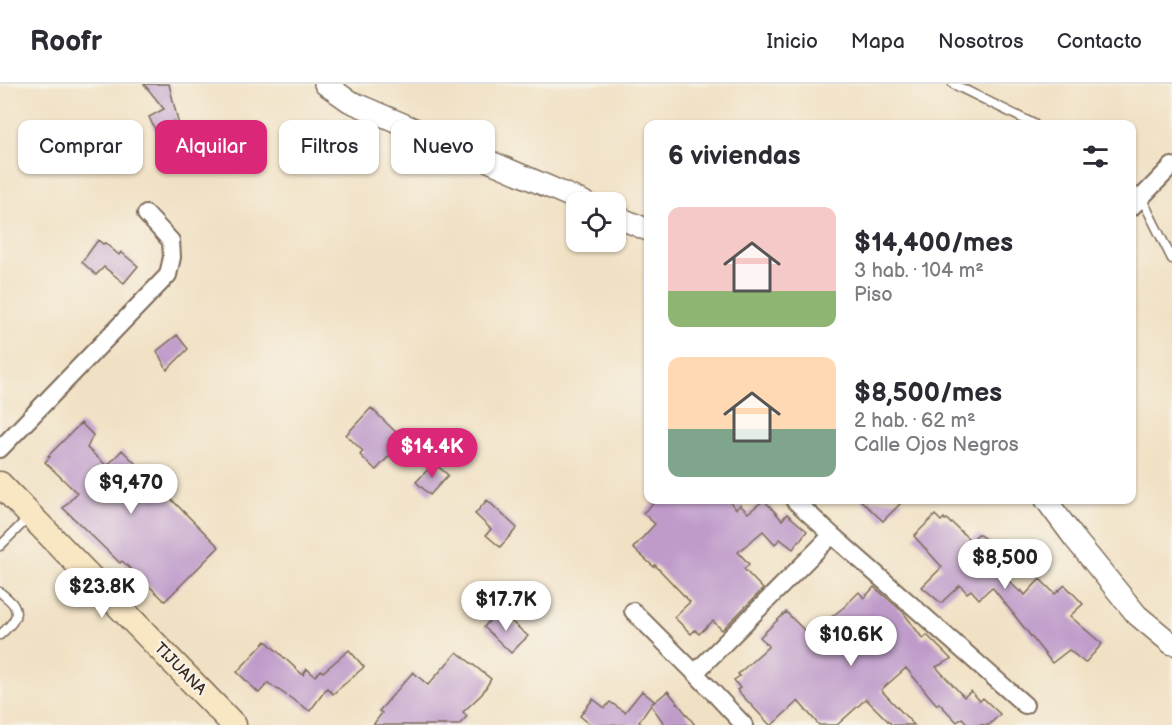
<!DOCTYPE html>
<html lang="es">
<meta charset="utf-8">
<style>
body{margin:0;font-family:"Balsamiq Sans",sans-serif;background:#f7f7f7;color:#2b2b33;height:100vh;display:flex;flex-direction:column;font-size:22px;white-space:nowrap}
*{box-sizing:border-box;margin:0}
p{font-size:20px;color:#7c7c81}
.icon{flex:none;width:33px;height:33px;fill:none;stroke:currentColor;stroke-width:2;stroke-linecap:round;stroke-linejoin:round}
.map{position:relative;flex:1;overflow:hidden}
.details{position:absolute;left:644px;top:36px;width:492px;height:384px;display:flex;flex-direction:column;background:#fff;border-radius:12px;box-shadow:0 2px 4px #0004}
.details>*{flex:none}
.banner{position:absolute;left:18px;top:36px;width:536px;height:54px;display:flex;gap:12px}
.fabs{position:absolute;left:566px;top:108px;display:grid;gap:12px}
.fabs a{display:grid;place-items:center;width:60px;height:60px;border-radius:12px;background:#fff;box-shadow:0 2px 4px #0004;font-size:30px}
.price{position:absolute;translate:-50% -51px;padding:0 14px;border-radius:21px;background:#fff;color:#222;font-size:20px;line-height:39px;filter:drop-shadow(0 2px 3px #0008)}
.price::after{content:'';position:absolute;left:50%;top:36px;width:18px;height:14px;margin-left:-9px;background:inherit;clip-path:polygon(0 0,100% 0,50% 100%)}
.price.selected{background:#db2777;color:#fff}
ul{padding:0;list-style:none}
li{display:flex;align-items:center;gap:18px;height:150px;padding:0 24px}
li span{display:grid;place-items:center;flex:none;width:168px;height:120px;border-radius:12px;color:#555}
li>.icon{margin-inline-start:auto}
span .icon{width:72px;height:72px;fill:#fffc;stroke-width:1}
li b{font-size:26px}
h2{display:flex;justify-content:space-between;align-items:center;height:72px;padding:0 24px;font-size:26px}
.pill{padding:0 21px;border-radius:12px;background:#fff;box-shadow:0 2px 4px #0004;font-size:21px;line-height:54px}
.pill.selected{background:#db2777;color:#fff}
header{display:flex;align-items:center;gap:36px;box-sizing:border-box;height:84px;padding:0 30px;background:#fff;border-bottom:2px solid #e1e1e2}
header strong{font-size:28px}
nav{display:flex;gap:33px;margin-inline-start:auto;font-size:21px}
.map>svg:first-child{display:block}
.building{fill:#bf9bca}
.lines{fill:none;stroke-linecap:round;stroke-linejoin:round}
.service-casing{stroke:#7b6a58;stroke-width:11}
.minor-casing{stroke:#7b6a58;stroke-width:20}
.tertiary-casing{stroke:#7b6a58;stroke-width:24}
.secondary-casing{stroke:#7b6a58;stroke-width:27}
.service{stroke:#fff;stroke-width:8}
.minor{stroke:#fff;stroke-width:16}
.tertiary{stroke:#fff;stroke-width:21}
.secondary{stroke:#f9e7c3;stroke-width:24}
.labels{text-anchor:middle;dominant-baseline:central;stroke-width:4.5;stroke-linejoin:round;paint-order:stroke}
.street-label{font-size:16px;fill:#3b2a1e;stroke:#f7f3e8}
</style>
<header>
<strong>Roofr</strong>
<nav><a>Inicio</a><a>Mapa</a><a>Nosotros</a><a>Contacto</a></nav>
</header>
<div class="map">
<svg width="1172" height="641" viewBox="0 0 1172 641">
<rect width="100%" height="100%" fill="#f7f3e8"/>
<filter id="ink" filterUnits="userSpaceOnUse"><feTurbulence type="fractalNoise" baseFrequency=".0167" numOctaves="2"/><feDisplacementMap in="SourceGraphic" scale="12" xChannelSelector="R" yChannelSelector="G"/><feConvolveMatrix kernelMatrix="1 2 1 2 8 2 1 2 1" color-interpolation-filters="sRGB"/></filter>
<filter id="wash" filterUnits="userSpaceOnUse"><feTurbulence type="fractalNoise" baseFrequency=".008" numOctaves="4" result="noise"/><feDisplacementMap in="SourceGraphic" scale="24" xChannelSelector="R" yChannelSelector="G"/><feGaussianBlur stdDeviation="1.35" result="paint"/><feColorMatrix in="noise" values="0 0 0 0 0 0 0 0 0 0 0 0 0 0 0 0 0 1.4 0 .05"/><feComposite in="paint" operator="in"/></filter>
<g filter="url(#wash)">
<rect width="100%" height="100%" fill="#f1e1c4"/>
<g id="blocks">
<path class="building" d="M144 0H169L180 46 173 36 179 49 161 58 149 33 164 25Z
M98 156 103 160 105 159 119 171 121 168 138 182 124 199 104 183 96 191 82 178Z
M177 251 188 265 167 286 157 267Z
M371 324 404 356 376 386 360 371 363 367 346 351Z
M81 339 93 351 87 364 107 382 122 366 219 463 165 517 122 477 120 479 63 424 77 409 45 378 50 373 48 372Z
M434 379 448 391 430 411 416 398Z
M487 416 517 444 500 463 486 451 491 445 475 430Z
M657 416H728L736 425 740 421 748 429 764 416 782 436 787 430 807 447 793 465 780 455 775 460 763 447 738 468 749 480 744 485 763 505 722 546 713 537 699 550 695 546 691 550 674 533 690 518 655 481 654 483 633 464 655 440 643 429Z
M860 416H904L883 437Z
M935 431 941 437 944 434 945 436 947 435 951 440 952 439 971 457 978 450 1000 465 992 471 1002 481 997 485 1020 508 1021 506 1025 511 1040 495 1055 510 1065 501 1083 520 1070 532 1102 560 1085 579 1069 566 1052 579 992 503 979 515 971 506 967 509 960 501 941 519 922 503 942 483 914 452Z
M874 503 903 528 923 555 927 551 951 575 936 583 964 613 971 607 980 617 983 614 1000 630 989 641H969L962 634 957 638 939 619 937 621 906 584 881 606 914 641H892L866 615 837 641H819L798 617 772 641H770L737 606 740 604 734 596 740 592 738 590 769 562 760 553 786 528 809 551 844 523 859 508 864 514Z
M498 526 528 552 511 569 484 543Z
M266 557 303 591 307 585 315 592 321 586 323 588 349 566 364 583 333 610 327 604 310 627 268 599 259 609 237 588Z
M457 568 491 595 482 610 463 628 467 632 459 641H373L382 629 379 627 413 588 428 601Z
M642 607 654 617 652 620 668 607 695 641H665L651 621 639 638 643 641H591L580 632 593 615 605 624 610 618 625 628Z"/>
</g>
</g>
<g filter="url(#ink)">
<use href="#blocks" fill-opacity="0" stroke="#7b6a58" stroke-width="1.5"/>
<g class="lines">
<g class="service-casing">
<path id="service" d="M953 0 1034 40
M1131 104 1141 113 1172 175
M0 462 29 433
M0 508C4 512 12 517 14 522 21 534 7 544 0 551"/>
</g>
<g class="minor-casing">
<path id="minor" d="M1131 124 1172 82
M0 365 168 191 172 173 171 157 146 130
M794 416 832 451 1025 621
M633 527 695 589 744 641
M695 589 832 451"/>
</g>
<g class="tertiary-casing">
<path id="tertiary" d="M325 0 349 17 584 118
M615 132 648 146
M1046 416 1075 455 1137 531 1172 560"/>
</g>
<g class="secondary-casing">
<path id="secondary" d="M0 400 234 641"/>
</g>
<use href="#service" class="service"/>
<use href="#minor" class="minor"/>
<use href="#tertiary" class="tertiary"/>
<use href="#secondary" class="secondary"/>
</g>
</g>
<g class="labels">
<g class="street-label">
<text transform="translate(180 585) rotate(45)">TIJUANA</text>
</g>
</g>
</svg>
<div class="fabs">
<a><svg class="icon" aria-label="locate" viewBox="0 0 24 24"><circle cx="12" cy="12" r="6"/><path d="M12 2v4M12 18v4M2 12h4M18 12h4"/></svg></a>
</div>
<b class="price selected" style="left:432px;top:395px">$14.4K</b>
<b class="price" style="left:131px;top:431px">$9,470</b>
<b class="price" style="left:1005px;top:506px">$8,500</b>
<b class="price" style="left:102px;top:535px">$23.8K</b>
<b class="price" style="left:506px;top:548px">$17.7K</b>
<b class="price" style="left:851px;top:583px">$10.6K</b>
<div class="banner">
<a class="pill">Comprar</a>
<a class="pill selected">Alquilar</a>
<a class="pill">Filtros</a>
<a class="pill">Nuevo</a>
</div>
<section class="details">
<h2>6 viviendas<svg class="icon" aria-label="filters" viewBox="0 0 24 24"><path d="M4 7h16M4 17h16"/><circle cx="9" cy="7" r="2"/><circle cx="15" cy="17" r="2"/></svg></h2>
<ul>
<li><span style="background:linear-gradient(#f6c9c9 70%,#8fb573 0)"><svg class="icon" aria-label="home" viewBox="0 0 24 24"><path d="M3 11l9-7 9 7M6 9v11h12V9"/></svg></span><div><b>$14,400/mes</b><p>3 hab. · 104 m²</p><p>Piso</p></div></li>
<li><span style="background:linear-gradient(#ffd9b3 60%,#7fa58c 0)"><svg class="icon" aria-label="home" viewBox="0 0 24 24"><path d="M3 11l9-7 9 7M6 9v11h12V9"/></svg></span><div><b>$8,500/mes</b><p>2 hab. · 62 m²</p><p>Calle Ojos Negros</p></div></li>
</ul>
</section>
</div>
